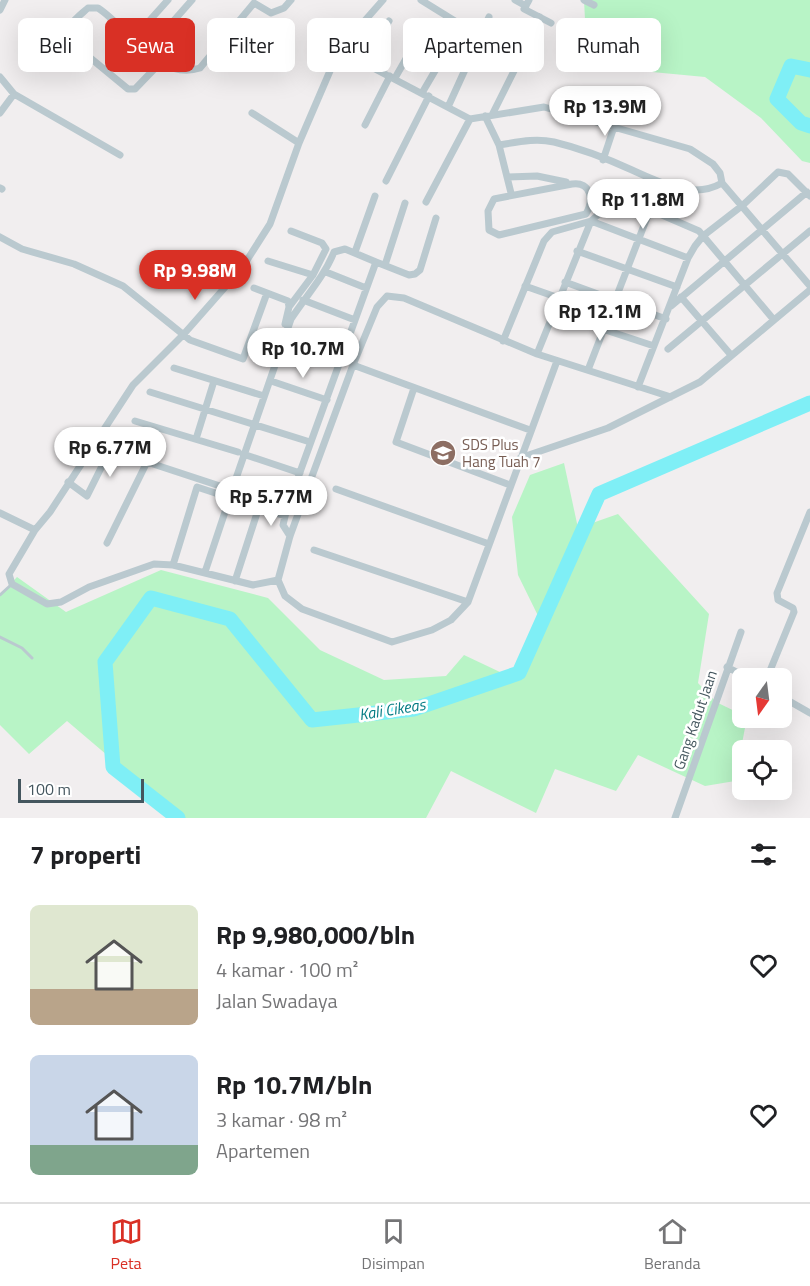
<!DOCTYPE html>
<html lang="id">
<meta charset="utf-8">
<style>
body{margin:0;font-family:"Titillium Web",sans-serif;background:#f2f2f2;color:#202124;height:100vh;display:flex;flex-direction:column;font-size:22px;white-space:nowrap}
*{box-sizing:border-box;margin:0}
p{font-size:20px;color:#757577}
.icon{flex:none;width:33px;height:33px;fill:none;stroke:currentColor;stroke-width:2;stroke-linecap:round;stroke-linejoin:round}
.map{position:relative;height:818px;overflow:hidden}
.panel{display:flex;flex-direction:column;background:#fff;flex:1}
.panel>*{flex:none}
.top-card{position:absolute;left:18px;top:18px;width:774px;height:54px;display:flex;gap:12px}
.needle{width:39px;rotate:194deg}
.controls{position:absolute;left:732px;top:668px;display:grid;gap:12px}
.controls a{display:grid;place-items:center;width:60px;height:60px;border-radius:9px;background:#fff;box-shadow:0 6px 24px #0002;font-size:30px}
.scale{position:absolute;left:18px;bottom:15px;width:126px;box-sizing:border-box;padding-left:6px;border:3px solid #44565e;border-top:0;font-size:16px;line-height:21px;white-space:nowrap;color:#44565e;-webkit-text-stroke:4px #fff;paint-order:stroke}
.price{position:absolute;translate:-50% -51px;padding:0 14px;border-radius:21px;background:#fff;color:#222;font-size:20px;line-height:39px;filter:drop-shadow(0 2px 3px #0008)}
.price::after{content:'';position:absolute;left:50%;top:36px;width:18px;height:14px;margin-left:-9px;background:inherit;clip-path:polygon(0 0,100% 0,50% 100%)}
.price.selected{background:#d93025;color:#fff}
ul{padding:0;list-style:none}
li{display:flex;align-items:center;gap:18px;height:150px;padding:0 30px}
li span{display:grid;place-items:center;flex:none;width:168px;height:120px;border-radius:9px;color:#555}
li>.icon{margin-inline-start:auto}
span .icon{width:72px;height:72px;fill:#fffc;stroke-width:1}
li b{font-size:26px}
h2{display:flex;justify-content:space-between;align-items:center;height:72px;padding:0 30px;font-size:26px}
.chip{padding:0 21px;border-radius:9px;background:#fff;box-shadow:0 6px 24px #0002;font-size:21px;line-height:54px}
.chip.selected{background:#d93025;color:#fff}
.tabs{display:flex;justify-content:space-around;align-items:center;height:84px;border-top:2px solid #e0e0e0;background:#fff;font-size:16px;color:#757577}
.tabs a{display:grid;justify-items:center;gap:3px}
.tabs .selected{color:#d93025}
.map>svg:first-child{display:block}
.green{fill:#b8f4c6}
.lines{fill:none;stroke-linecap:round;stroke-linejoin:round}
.river{stroke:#7feff6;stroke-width:15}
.lane{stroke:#bac9cf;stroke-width:3}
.street{stroke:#bac9cf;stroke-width:7}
.labels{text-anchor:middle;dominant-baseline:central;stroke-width:5;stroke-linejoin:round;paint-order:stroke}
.education-label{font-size:15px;fill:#785e54;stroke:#fff;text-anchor:start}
.street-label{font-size:15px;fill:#44565e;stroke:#fff}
.water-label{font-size:16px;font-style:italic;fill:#057c84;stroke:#fff}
</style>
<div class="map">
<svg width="810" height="818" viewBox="0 0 810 818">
<rect width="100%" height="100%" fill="#f1eeef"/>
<path class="green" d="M584 0H810V163L802 161 761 118 705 77 652 72 586 39Z
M564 463 578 528 618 514 709 614 698 683 716 702 747 717 735 781 705 786 638 755 616 791 555 769 536 813 451 771 426 818H181L67 721 29 754 0 725V595L17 577 66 612 161 570 268 598 320 650 384 680 446 676 464 655 517 680 544 628 518 575 512 517 530 475Z"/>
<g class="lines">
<path class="river" d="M810 70 791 66 777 99 801 123 810 126
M178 818 113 767 105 662 151 598 230 619 312 720 414 709 519 673 599 494 810 403"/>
<path class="lane" d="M0 595 12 584
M0 637 22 648 32 658"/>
<path class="street" d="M421 0 471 31
M515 0 526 6
M529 0 524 9 551 23
M584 0 594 5
M0 10 5 0
M133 39 168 0
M339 50 470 119 544 107 690 149 713 164 720 173 722 183 810 286
M147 51 192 0
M525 53 540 17
M161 62 135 89H128L71 42C62 27 78 17 88 8H98C129 28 158 82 200 68L254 3 271 13 284 8 291 0
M365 63 389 21
M0 77 14 94
M395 78 419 36
M422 93 449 47
M448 107 489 17
M0 113 14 94 120 155
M252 113 299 143
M492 115 515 69
M485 116 499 145 511 193
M365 125 390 76
M499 145C518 142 535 138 554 142 579 148 608 159 632 170 659 182 693 200 722 183
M603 160 614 127
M508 177 537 176 566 182
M386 181 429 96
M572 184C591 181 594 200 586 214L499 235 489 230 488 211 494 199Z
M0 188 2 189
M426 202 470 119
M0 237 22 249 74 264 123 286 190 340 243 359 267 293
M577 251 677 287
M355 252 375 196
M268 261 313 275
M385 265 405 203
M326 272 366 288
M565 282 666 319
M525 286 559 298
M254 288 288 301 289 307 285 324
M681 297 731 355
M303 300 355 320
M671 306 807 192
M289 307 313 275 326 249 322 243 291 231
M554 313 654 346
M284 335V338L342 359
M503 341 544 241 552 232 591 221 688 258
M668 349 810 231
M537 354 591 221 617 198 625 199 699 231 774 320
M557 361 468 602 451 620 432 630 392 642 302 609 285 596 278 580 290 536 353 365 377 307 387 296 404 298 537 354 671 397
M353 365 530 430
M174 368 264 396
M588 370 650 210
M271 381 327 400
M638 387 688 258 695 246 703 236 743 205 778 172 788 174 810 196
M414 388 396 442 510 485
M150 392 310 442
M135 421 238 452
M196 439 214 381
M95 441 147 462 287 508
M243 454 300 473
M520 458 608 428 700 382 810 290
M68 482 87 496 111 448
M336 489 489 544
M232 490 291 319C306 296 324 277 334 252L345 249 376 262
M0 513 35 530
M290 536 283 525 287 508 376 262 409 275 415 274 420 270 436 218
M107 543 147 462
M314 550 468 602
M173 565 197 487 285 516
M205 572 230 497
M278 580 253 585 173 565 154 564 89 587 61 602 47 604 12 584 9 574 35 530 50 512 133 385 183 335 242 268 270 224 299 143 339 50 383 0
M235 581 259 507
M727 667 748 678
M767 678 794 612 793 608 778 600 777 593 810 512
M782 697 810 713
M675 818 741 632"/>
</g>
<defs>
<g id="school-disc" transform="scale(1.35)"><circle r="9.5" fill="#8d6e63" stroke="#fff"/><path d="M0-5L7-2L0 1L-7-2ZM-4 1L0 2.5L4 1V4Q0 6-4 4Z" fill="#fff"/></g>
</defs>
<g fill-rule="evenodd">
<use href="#school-disc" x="443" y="453"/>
</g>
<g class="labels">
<g class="education-label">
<text x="462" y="444">SDS Plus<tspan x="462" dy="17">Hang Tuah 7</tspan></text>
</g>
<g class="street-label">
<text transform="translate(695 720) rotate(-71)">Gang Kadut Jaan</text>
</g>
<g class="water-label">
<text transform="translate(392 709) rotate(-9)">Kali Cikeas</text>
</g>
</g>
</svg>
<div class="controls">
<a><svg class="needle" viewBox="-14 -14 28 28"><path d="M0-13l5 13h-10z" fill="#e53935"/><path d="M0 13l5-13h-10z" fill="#757577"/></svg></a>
<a><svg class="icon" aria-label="locate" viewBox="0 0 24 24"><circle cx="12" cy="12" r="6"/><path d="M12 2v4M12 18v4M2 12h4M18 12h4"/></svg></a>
</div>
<div class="scale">100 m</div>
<b class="price" style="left:605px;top:137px">Rp 13.9M</b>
<b class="price" style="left:643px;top:230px">Rp 11.8M</b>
<b class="price selected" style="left:195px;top:301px">Rp 9.98M</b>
<b class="price" style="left:600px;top:342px">Rp 12.1M</b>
<b class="price" style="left:303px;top:379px">Rp 10.7M</b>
<b class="price" style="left:110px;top:478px">Rp 6.77M</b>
<b class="price" style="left:271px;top:527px">Rp 5.77M</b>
<div class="top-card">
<a class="chip">Beli</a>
<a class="chip selected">Sewa</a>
<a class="chip">Filter</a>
<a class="chip">Baru</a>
<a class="chip">Apartemen</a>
<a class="chip">Rumah</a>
</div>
</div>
<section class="panel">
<h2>7 properti<svg class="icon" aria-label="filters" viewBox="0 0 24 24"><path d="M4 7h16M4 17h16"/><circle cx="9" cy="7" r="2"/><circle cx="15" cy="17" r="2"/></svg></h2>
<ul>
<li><span style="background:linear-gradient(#dfe7d0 70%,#b9a48a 0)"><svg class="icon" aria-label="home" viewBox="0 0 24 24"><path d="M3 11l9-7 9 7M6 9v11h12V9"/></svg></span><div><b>Rp 9,980,000/bln</b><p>4 kamar · 100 m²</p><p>Jalan Swadaya</p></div><svg class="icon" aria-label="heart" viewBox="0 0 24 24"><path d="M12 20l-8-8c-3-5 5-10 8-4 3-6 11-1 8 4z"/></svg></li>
<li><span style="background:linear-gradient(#c9d6e8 75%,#7fa58c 0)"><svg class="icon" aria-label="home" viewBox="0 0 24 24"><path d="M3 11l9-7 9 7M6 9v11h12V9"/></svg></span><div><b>Rp 10.7M/bln</b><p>3 kamar · 98 m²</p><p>Apartemen</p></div><svg class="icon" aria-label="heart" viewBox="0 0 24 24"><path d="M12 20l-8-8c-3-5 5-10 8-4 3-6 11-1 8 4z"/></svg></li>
</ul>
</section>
<nav class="tabs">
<a class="selected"><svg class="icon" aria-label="map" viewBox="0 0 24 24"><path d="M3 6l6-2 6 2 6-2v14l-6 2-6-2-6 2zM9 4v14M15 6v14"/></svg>Peta</a>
<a><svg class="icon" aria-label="saved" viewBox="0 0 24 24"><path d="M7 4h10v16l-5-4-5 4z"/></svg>Disimpan</a>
<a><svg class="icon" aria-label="home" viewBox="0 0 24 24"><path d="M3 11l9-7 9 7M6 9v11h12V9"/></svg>Beranda</a>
</nav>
